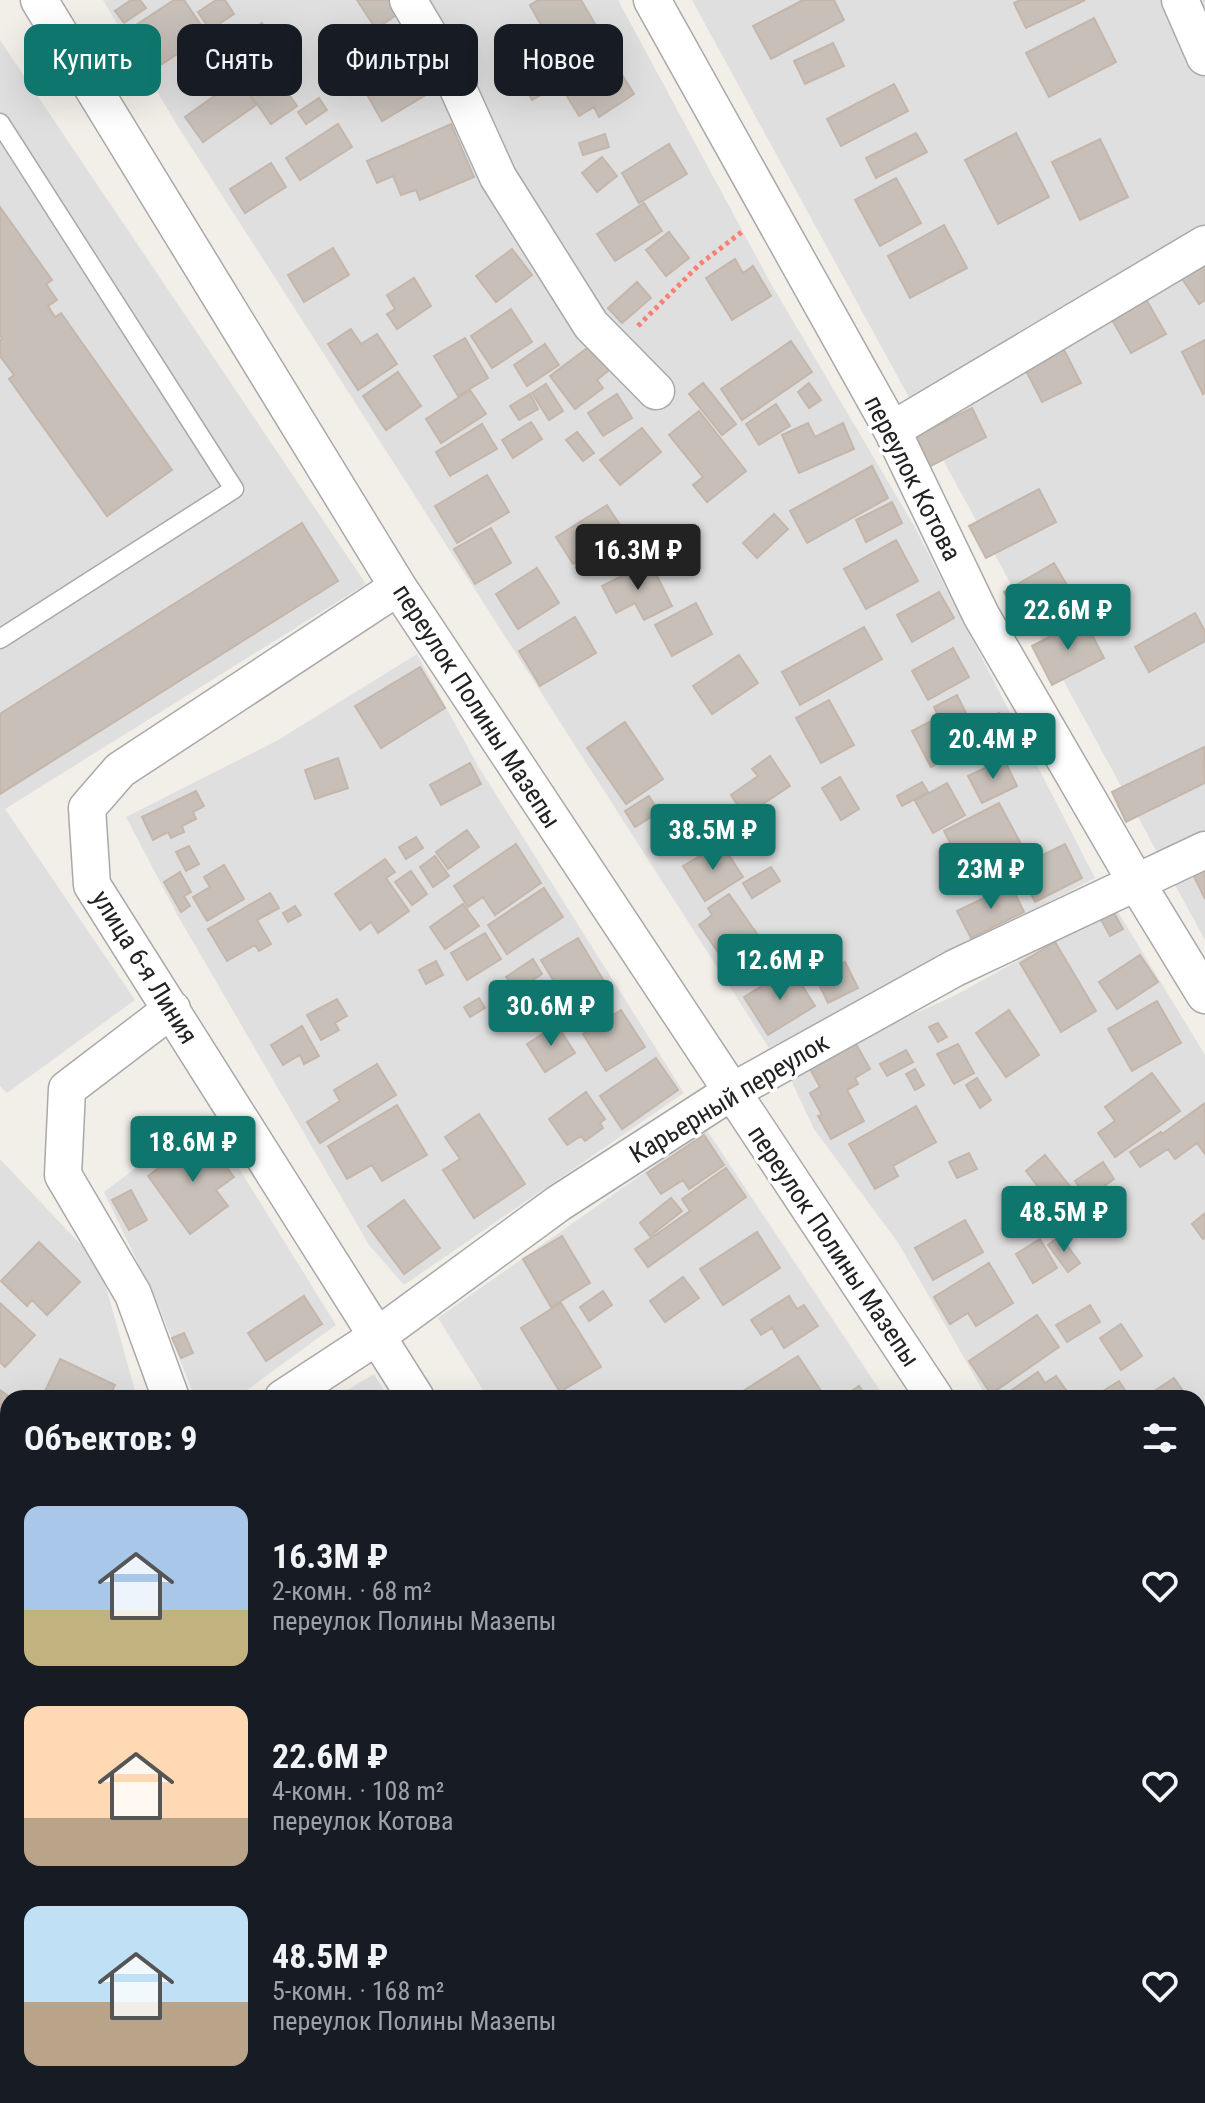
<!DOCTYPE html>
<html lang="ru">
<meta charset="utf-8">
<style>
body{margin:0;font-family:"Roboto Condensed",sans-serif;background:#20242c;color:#f1f3f6;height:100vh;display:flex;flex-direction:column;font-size:30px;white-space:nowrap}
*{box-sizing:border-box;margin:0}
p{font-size:26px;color:#9ea1a6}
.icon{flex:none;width:44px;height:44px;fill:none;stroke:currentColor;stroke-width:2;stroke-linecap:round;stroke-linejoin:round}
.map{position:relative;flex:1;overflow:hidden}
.sheet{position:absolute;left:0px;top:1390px;width:1206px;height:714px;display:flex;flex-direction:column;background:#171b24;border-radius:24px 24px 0 0;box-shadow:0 8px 32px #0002}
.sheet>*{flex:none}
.banner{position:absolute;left:24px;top:24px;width:800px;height:72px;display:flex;gap:16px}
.price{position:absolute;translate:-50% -68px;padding:0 18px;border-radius:8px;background:#0f766e;color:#fff;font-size:26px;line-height:52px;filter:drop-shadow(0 2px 4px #0008)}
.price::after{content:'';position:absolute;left:50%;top:48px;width:24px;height:18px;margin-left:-12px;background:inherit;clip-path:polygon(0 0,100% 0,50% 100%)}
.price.on{background:#222;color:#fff}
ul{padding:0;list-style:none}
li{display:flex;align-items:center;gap:24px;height:200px;padding:0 24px}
li span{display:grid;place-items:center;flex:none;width:224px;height:160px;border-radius:16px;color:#555}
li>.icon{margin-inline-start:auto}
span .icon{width:96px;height:96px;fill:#fffc;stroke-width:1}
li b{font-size:34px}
h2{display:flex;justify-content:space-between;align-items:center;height:96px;padding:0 24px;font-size:34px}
.pill{padding:0 28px;border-radius:16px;background:#171b24;box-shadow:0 8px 32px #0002;font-size:28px;line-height:72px}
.pill.on{background:#0f766e;color:#fff}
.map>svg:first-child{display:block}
.residential{fill:#e0dfdf}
.building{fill:#c7bfb8;stroke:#c4b6ab;stroke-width:2}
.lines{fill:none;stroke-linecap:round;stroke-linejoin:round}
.lane-casing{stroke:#a9a9a9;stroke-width:21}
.street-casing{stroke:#a9a9a9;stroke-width:39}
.path{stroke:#fa8072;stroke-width:5;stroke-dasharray:4 4;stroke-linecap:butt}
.lane{stroke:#fff;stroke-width:18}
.street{stroke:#fff;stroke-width:36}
.labels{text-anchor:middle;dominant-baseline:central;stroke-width:7;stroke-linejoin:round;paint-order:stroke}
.street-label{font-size:26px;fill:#222;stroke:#fff}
</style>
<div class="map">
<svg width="1205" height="2103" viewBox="0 0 1205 2103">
<rect width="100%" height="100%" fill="#f2efe9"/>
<path class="residential" d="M103 0H618L770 282 913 524 1095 878 769 1048 177 125Z
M692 0H1205V940L894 370Z
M0 40 366 584 5 809 135 1000 7 1093 0 1086Z
M417 654 478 766 684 1093 404 1285 369 1245 178 916 126 817 278 740Z
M1115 907 1205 1055V1707L1198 1698V1398H987L899 1244 814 1129 790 1078 859 1038 952 997Z
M206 1115 336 1325 236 1398H195L160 1309 104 1192Z
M706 1129 885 1398H488L438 1318Z
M0 1159 100 1265 137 1398H8V1669L0 1682Z
M374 1374 389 1398H334Z
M8 1733V1995L0 2002V1744Z
M1198 1850 1205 1857V2103H927L923 2096H1198Z
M8 2030V2096H341L346 2103H0V2037Z
M417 2096H838L843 2103H422Z"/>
<path class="building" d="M131 0H140L146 8 124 23 115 11Z
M174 0H184L207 34 162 64 136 25Z
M216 0H225L234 14 210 30 198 12Z
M357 0H394L402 11 376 29Z
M538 0H581L598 29 556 52 530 5Z
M803 0H834L844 20 771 59 753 26Z
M1020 0H1085L1026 28 1014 3Z
M1094 18 1116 62 1049 97 1026 53Z
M262 23 276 41 244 66 230 47Z
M400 29 436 89 382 121 360 82 394 62 381 40Z
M833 43 844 66 805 84 794 61Z
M530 47 538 63 510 77 502 61Z
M264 59 297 106 271 124 239 78Z
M552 61 564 82 532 100 520 79Z
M616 65 634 94 599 117 594 107 579 116 562 88 579 77 584 85Z
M238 79 256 105 203 142 185 117Z
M894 84 908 111 841 146 827 119Z
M319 98 327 110 306 124 298 112Z
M338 124 352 147 300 180 286 158Z
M451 124 474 177 420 200 416 190 401 195 393 176 377 183 367 161Z
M916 133 927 152 876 178 866 158Z
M1016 133 1049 197 998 224 965 160Z
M605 134 609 147 583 155 579 143Z
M1100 139 1128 197 1080 220 1052 162Z
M669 144 687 174 639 203 622 173Z
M602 157 617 176 597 192 582 173Z
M271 163 286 187 245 213 230 189Z
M896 178 921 223 880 246 855 200Z
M644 203 662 231 615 261 597 234Z
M0 207 52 280 46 284 57 300 48 306 55 317 61 313 172 470 107 516 9 379 14 375 0 356V341L2 339 0 335Z
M944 225 967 268 910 298 888 256Z
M669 232 689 258 666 276 646 250Z
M333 248 349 275 304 302 288 275Z
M512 249 532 275 496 302 476 276Z
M1205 256V300L1199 304 1179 274Z
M735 259 743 273 753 266 771 296 732 320 706 278Z
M414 278 431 306 397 329 387 314 395 309 387 295Z
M637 282 651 298 622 323 608 308Z
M1143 294 1166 334 1131 353 1108 313Z
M511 309 532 342 492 368 471 336Z
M351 329 361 344 377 334 397 364 358 390 328 344Z
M465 338 488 378 458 396 434 356Z
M1205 340V392L1203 394 1182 352Z
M791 341 812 372 742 420 721 389Z
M1060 342 1081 383 1042 402 1021 361Z
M545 344 559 365 527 386 514 365Z
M590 346 609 370 597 380 603 388 575 409 550 376Z
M398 372 421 406 386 430 363 396Z
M703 383 736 424 722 435 689 394Z
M809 383 821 400 809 408 798 392Z
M546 384 563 411 549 420 532 393Z
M470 390 486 414 441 443 426 419Z
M530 394 538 409 519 420 510 406Z
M617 394 632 418 603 436 588 413Z
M776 404 790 426 759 445 746 424Z
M972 408 986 437 929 467 914 437Z
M699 411 746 471 707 502 693 485 703 477 669 435Z
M531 422 542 439 513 458 502 440Z
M808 423 815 437 843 423 854 449 799 473 782 435Z
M482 424 497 449 450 476 436 452Z
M642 428 661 452 620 485 600 460Z
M577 432 594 453 583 461 566 440Z
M872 466 888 498 807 543 790 511Z
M487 475 509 512 457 543 435 506Z
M1039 489 1056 522 986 558 969 526Z
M892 502 902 523 866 542 856 520Z
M607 505 631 542 595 565 588 555 573 564 556 537Z
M774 514 788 529 757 558 743 543Z
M302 523 338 581 0 794V714Z
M491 528 511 563 475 584 454 549Z
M896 540 918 581 866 609 844 569Z
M650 562 672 606 644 620 635 603 616 613 602 586Z
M1054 563 1068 587 1018 616 1004 592Z
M537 568 559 603 518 629 496 594Z
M939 592 954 618 912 642 897 615Z
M696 603 712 634 672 656 655 625Z
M1195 613 1205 631V641L1149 672 1135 647Z
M575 617 596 653 540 686 519 651Z
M1084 619 1104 658 1052 685 1032 646Z
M864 627 882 659 800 705 782 672Z
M953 648 969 677 928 700 912 671Z
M739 655 758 683 712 714 693 686Z
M420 667 445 708 381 748 355 706Z
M957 695 967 715 963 717 977 743 931 767 912 731 939 717 934 707Z
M829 700 854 745 821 763 796 718Z
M999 713 1008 732 979 747 970 728Z
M625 722 663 779 626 804 587 748Z
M1204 747 1205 783 1126 822 1112 792Z
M770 756 790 786 745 816 731 795 758 776 752 769Z
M338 758 348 788 315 799 305 770Z
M1004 759 1017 786 982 803 968 776Z
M470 763 481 784 441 805 430 785Z
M840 777 859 809 841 820 822 788Z
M922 782 928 792 902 806 897 796Z
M947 783 965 815 933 833 915 801Z
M196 791 204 806 193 812 196 819 182 826 184 832 171 838 168 832 153 840 142 817Z
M649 796 659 812 635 827 625 811Z
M999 803 1021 844 965 872 944 831Z
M765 808 774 823 740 842 731 828Z
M467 830 479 847 448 869 436 852Z
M416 837 423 848 406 859 399 847Z
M721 843 743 877 705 901 683 866Z
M516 844 541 883 495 915 483 897 468 907 454 886Z
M1065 844 1082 878 1035 902 1018 867Z
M189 846 199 864 186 871 176 852Z
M435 856 449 876 433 887 420 867Z
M385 859 395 872 386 878 409 911 378 933 371 922 360 930 335 894Z
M224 865 244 899 207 921 193 897 210 887 204 877Z
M1205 866V899L1192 872Z
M771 867 780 881 752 898 743 883Z
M411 871 427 894 412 905 395 882Z
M180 872 191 892 184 896 190 906 181 912 164 882Z
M1011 885 1024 912 971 938 957 911Z
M544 888 563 917 507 954 488 925Z
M270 893 279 908 257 920 271 944 259 951 255 945 227 961 208 929Z
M729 894 760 938 725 962 699 925 712 915 708 908Z
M463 904 479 926 445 949 430 927Z
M295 906 301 915 288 922 283 913Z
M1113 911 1123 929 1110 936 1100 918Z
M485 933 501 959 467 980 451 953Z
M578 938 605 983 568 1005 541 960Z
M1055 942 1096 1011 1061 1032 1020 963Z
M1140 955 1158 982 1117 1009 1099 982Z
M533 959 542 974 516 991 506 977Z
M436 961 443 975 426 984 419 970Z
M845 962 858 988 828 1003 816 978Z
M791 968 815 1006 768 1035 744 997Z
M479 998 485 1008 470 1017 464 1007Z
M337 999 347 1016 335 1023 339 1030 321 1040 307 1015Z
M1157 1001 1181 1043 1132 1071 1108 1029Z
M621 1010 645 1047 606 1071 583 1034Z
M1009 1010 1039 1055 1006 1077 976 1033Z
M938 1023 947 1037 938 1042 929 1027Z
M557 1025 575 1053 545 1072 527 1044Z
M302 1026 319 1056 304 1064 300 1055 283 1065 271 1045Z
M856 1044 870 1069 855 1078 858 1084 847 1090 864 1121 831 1139 818 1116 822 1115 810 1093 820 1087 810 1069Z
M958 1044 974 1073 954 1084 937 1054Z
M906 1050 913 1062 887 1076 880 1064Z
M656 1058 678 1090 622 1129 600 1096Z
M377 1064 396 1095 320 1143 307 1122 340 1101 334 1090Z
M915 1069 924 1085 915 1090 906 1074Z
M1152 1073 1180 1111 1115 1157 1098 1133 1115 1121 1105 1107Z
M977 1078 991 1100 980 1108 966 1085Z
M586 1092 605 1119 600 1123 603 1128 585 1141 581 1136 567 1145 549 1119Z
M1205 1103V1154L1197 1143 1175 1159 1168 1149 1140 1167 1130 1152 1161 1132 1162 1134Z
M397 1105 427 1155 382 1181 372 1165 347 1179 328 1146Z
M916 1106 936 1142 893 1166 898 1176 875 1189 849 1144Z
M479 1114 525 1184 474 1218 443 1170 460 1159 445 1137Z
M203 1135 234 1177 216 1190 228 1206 190 1234 148 1176Z
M704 1135 724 1165 689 1189 683 1180 661 1194 647 1173Z
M969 1153 977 1169 957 1178 949 1162Z
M1045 1155 1073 1190 1053 1206 1026 1171Z
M1103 1162 1114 1179 1087 1198 1075 1181Z
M726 1168 746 1197 648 1267 635 1249 690 1211 682 1199Z
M131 1190 147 1220 129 1230 112 1200Z
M671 1198 682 1211 650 1236 640 1223Z
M404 1200 440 1248 404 1274 368 1226Z
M1105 1201 1114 1215 1097 1226 1088 1212Z
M1205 1213V1238L1203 1239 1192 1224Z
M965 1220 983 1252 933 1280 915 1248Z
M757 1232 780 1268 723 1305 700 1269Z
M562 1236 590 1283 551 1307 523 1259Z
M1060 1236 1080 1263 1068 1272 1048 1245Z
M1040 1239 1057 1268 1033 1283 1016 1254Z
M39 1242 80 1282 47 1315 32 1300 27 1306 1 1281Z
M989 1263 1013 1303 976 1326 968 1313 950 1324 934 1297Z
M683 1277 699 1298 665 1322 650 1301Z
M603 1291 612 1305 589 1321 580 1307Z
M304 1296 322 1324 266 1361 248 1333Z
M789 1296 797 1309 804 1305 818 1326 784 1348 772 1328 761 1335 751 1320Z
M0 1303 35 1335 5 1367 0 1362Z
M561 1303 601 1367 560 1392 521 1328Z
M1090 1305 1100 1322 1067 1342 1056 1325Z
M1037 1315 1059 1347 991 1394 969 1361Z
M1121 1324 1142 1356 1121 1370 1100 1338Z
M184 1333 193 1353 181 1358 172 1338Z
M798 1356 823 1394 817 1398H739L737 1395Z
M60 1359 115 1385 109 1398H42Z
M1038 1372 1045 1383 1056 1376 1066 1390 1054 1398H1004L1003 1396Z
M1174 1378 1183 1391 1172 1398H1150L1148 1395Z
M1119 1381 1130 1398H1092Z
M859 1386 868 1398H842Z
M0 1390 11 1398H8V1435L2 1444Z
M1198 1549 1205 1559V1598L1198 1603Z
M5 1817 8 1820V1860L0 1869V1823Z
M1205 1896V1947L1198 1952V1902Z
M1200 1960 1205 1967V1986L1198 1992Z
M79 2096H124L126 2098 119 2103H69Z
M136 2096H147L151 2103H130L129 2101Z
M222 2096H247L251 2103H226Z
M265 2096H331L332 2097 322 2103H264L261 2099Z
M496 2096H551L546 2099 549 2103H486Z
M693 2096H744L745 2097 735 2103H697Z
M931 2096H961L951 2103H936Z"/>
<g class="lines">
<g class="lane-casing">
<path id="lane" d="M0 123 234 489 0 639"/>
</g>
<g class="street-casing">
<path id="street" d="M39 0 398 587 935 1398
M408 0 450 71 498 177 591 325 656 391
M652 0 892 430 981 615 1136 882 1205 995
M1180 0 1205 57
M892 430 1205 244
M398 587 120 770 87 808 92 885 416 1398
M171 1398 133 1294 63 1175 67 1089 172 1009
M283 1398 376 1337 559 1203 731 1092 955 968 1205 850
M0 1719 8 1707
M1198 1777 1205 1785
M0 2024 8 2017
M385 2096 390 2103
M875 2096 880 2103"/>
</g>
<path class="path" d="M638 326 700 264 743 231"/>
<use href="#lane" class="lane"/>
<use href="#street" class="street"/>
</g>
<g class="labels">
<g class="street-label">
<text transform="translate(913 478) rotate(63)">переулок Котова</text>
<text transform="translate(477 706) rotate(57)">переулок Полины Мазепы</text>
<text transform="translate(145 967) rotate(58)">улица 6-я Линия</text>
<text transform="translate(729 1098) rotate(-31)">Карьерный переулок</text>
<text transform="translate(834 1246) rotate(56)">переулок Полины Мазепы</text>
</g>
</g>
</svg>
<b class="price on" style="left:638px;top:592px">16.3M ₽</b>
<b class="price" style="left:1068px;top:652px">22.6M ₽</b>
<b class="price" style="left:993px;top:781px">20.4M ₽</b>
<b class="price" style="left:713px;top:872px">38.5M ₽</b>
<b class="price" style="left:991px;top:911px">23M ₽</b>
<b class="price" style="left:780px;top:1002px">12.6M ₽</b>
<b class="price" style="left:551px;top:1048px">30.6M ₽</b>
<b class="price" style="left:193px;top:1184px">18.6M ₽</b>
<b class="price" style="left:1064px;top:1254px">48.5M ₽</b>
<div class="banner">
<a class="pill on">Купить</a>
<a class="pill">Снять</a>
<a class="pill">Фильтры</a>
<a class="pill">Новое</a>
</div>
<section class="sheet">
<h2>Объектов: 9<svg class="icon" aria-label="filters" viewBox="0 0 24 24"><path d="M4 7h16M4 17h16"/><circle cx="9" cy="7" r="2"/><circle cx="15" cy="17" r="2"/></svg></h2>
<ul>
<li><span style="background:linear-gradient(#a9c7e8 65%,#c2b280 0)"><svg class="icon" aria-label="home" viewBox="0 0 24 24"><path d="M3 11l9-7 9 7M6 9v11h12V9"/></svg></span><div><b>16.3M ₽</b><p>2-комн. · 68 m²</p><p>переулок Полины Мазепы</p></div><svg class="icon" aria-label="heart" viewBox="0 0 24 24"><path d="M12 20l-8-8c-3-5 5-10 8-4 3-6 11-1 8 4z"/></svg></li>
<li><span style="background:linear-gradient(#ffd9b3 70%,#b9a48a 0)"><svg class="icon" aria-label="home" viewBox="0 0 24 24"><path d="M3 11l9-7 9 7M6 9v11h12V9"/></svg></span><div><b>22.6M ₽</b><p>4-комн. · 108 m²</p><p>переулок Котова</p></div><svg class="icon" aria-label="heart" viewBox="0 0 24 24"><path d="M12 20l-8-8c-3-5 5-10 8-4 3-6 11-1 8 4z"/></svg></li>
<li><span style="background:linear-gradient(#bfe0f5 60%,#b9a48a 0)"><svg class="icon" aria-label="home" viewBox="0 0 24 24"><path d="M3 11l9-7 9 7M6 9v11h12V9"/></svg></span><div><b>48.5M ₽</b><p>5-комн. · 168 m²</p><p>переулок Полины Мазепы</p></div><svg class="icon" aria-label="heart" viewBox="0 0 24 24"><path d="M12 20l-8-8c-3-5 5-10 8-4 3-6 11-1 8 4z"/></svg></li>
</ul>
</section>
</div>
